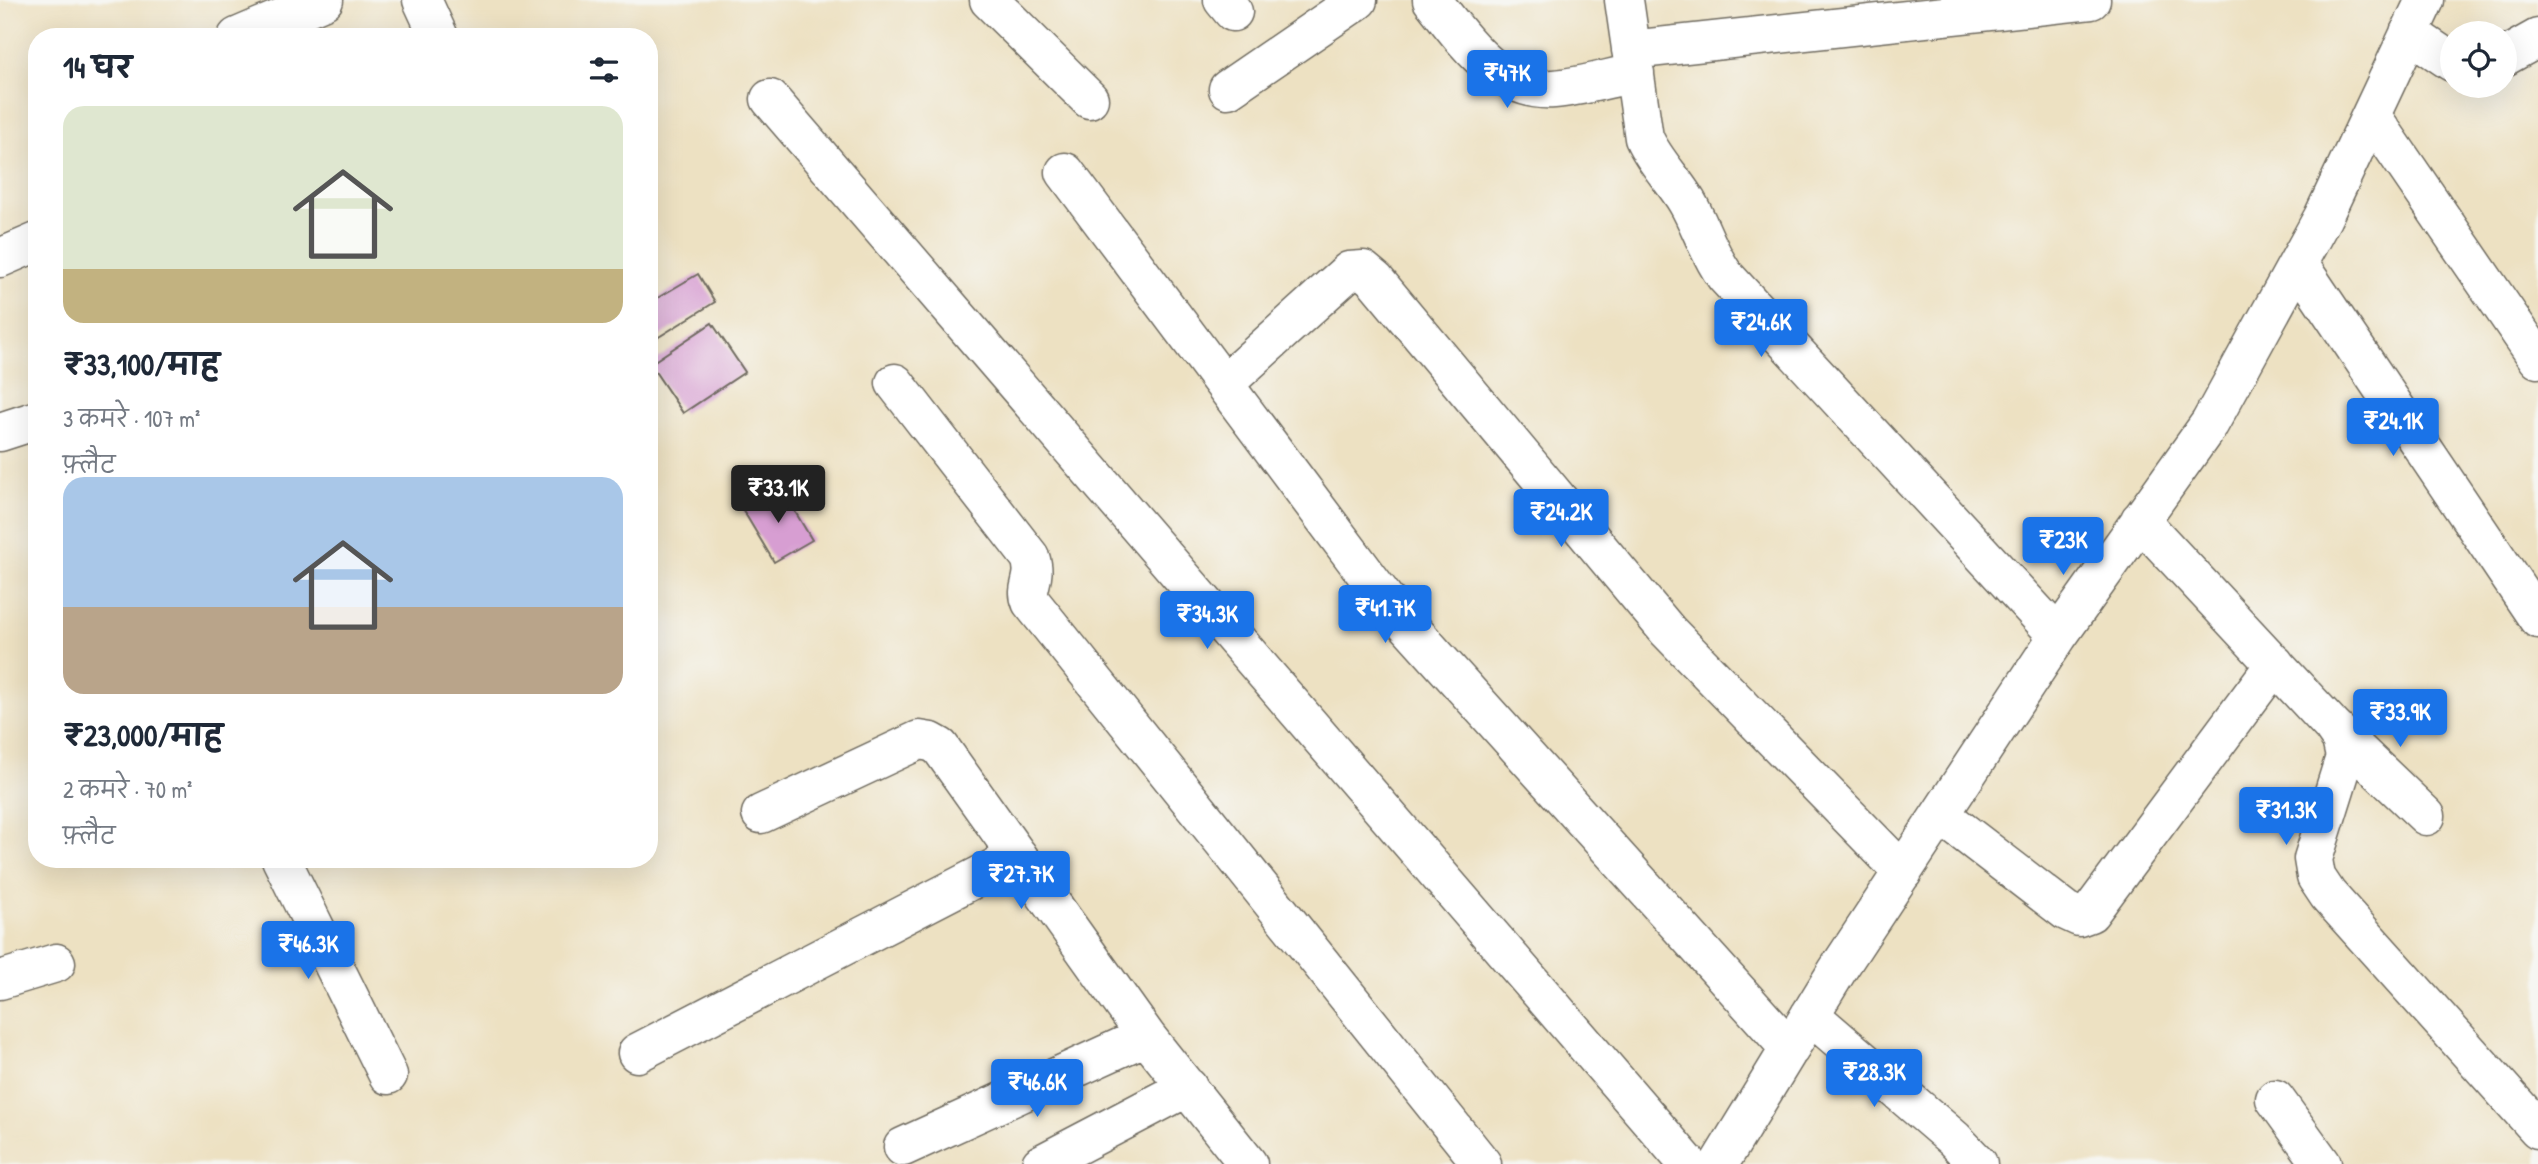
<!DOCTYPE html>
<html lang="hi">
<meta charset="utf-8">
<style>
body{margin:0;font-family:"Patrick Hand","Playpen Sans Deva",sans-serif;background:#f6f6f7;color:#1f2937;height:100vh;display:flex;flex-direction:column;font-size:26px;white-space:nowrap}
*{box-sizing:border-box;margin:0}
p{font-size:23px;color:#747a83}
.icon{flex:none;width:38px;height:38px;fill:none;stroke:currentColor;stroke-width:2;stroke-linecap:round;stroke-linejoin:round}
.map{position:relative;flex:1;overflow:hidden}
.panel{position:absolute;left:28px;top:28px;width:630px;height:840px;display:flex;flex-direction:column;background:#fff;border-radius:28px;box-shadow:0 7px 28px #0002}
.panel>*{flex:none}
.fabs{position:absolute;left:2440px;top:21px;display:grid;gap:14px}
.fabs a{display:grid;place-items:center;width:77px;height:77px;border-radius:50%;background:#fff;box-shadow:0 7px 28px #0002;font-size:35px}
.price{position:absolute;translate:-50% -60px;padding:0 16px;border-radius:7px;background:#1a73e8;color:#fff;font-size:23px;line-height:46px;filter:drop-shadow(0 2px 4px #0008)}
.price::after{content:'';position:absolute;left:50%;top:42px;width:21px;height:16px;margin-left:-10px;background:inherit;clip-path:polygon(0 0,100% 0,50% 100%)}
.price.current{background:#222;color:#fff}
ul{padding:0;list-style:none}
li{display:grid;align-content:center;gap:14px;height:371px;padding:0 35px}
li span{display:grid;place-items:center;height:217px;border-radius:21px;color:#555}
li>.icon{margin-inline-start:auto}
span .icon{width:126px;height:126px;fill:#fffc;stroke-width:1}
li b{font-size:30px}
h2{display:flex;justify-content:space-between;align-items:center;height:84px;padding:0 35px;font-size:30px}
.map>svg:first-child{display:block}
.building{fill:#d79ed2}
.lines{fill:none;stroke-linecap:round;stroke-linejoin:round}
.minor-casing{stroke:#6f6b60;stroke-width:41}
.minor{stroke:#fff;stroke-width:38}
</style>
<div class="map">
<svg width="2538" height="1164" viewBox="0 0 2538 1164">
<rect width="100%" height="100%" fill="#f6f6f2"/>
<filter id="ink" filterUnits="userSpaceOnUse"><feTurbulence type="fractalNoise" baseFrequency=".0143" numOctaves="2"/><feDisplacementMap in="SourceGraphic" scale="14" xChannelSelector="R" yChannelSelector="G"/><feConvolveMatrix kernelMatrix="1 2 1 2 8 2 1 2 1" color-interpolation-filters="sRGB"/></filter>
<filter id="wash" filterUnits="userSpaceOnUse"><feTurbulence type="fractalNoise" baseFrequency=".00686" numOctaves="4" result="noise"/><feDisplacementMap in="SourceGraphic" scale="28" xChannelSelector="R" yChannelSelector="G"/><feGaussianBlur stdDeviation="1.57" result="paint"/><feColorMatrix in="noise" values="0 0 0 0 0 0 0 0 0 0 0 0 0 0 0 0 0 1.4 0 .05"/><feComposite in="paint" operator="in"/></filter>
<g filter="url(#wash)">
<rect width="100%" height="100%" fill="#ede1c2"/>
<g id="blocks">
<path class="building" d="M698 274 715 302 649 343V303Z
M712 323 745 372 683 413 650 364Z
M781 488 812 540 774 562 743 510Z"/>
</g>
</g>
<g filter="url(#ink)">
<use href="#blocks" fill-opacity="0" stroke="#6f6b60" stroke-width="2"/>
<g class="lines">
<g class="minor-casing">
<path id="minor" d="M422 0 439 37
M989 0 1089 99
M1223 0 1233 12
M1432 0C1463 38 1498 93 1554 89 1581 87 1609 78 1635 73
M1624 0 1644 138C1655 162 1674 180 1687 202 1701 226 1708 253 1725 276L2058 636
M2409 33 2452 62
M237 37 324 0
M1631 50 2091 0
M2504 57 2538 38
M1228 89 1358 0
M770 99 1688 1164
M2371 115 2538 359
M1065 172 1387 602 1790 1049
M0 258 37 242
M2298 263 2538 619
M895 383 1030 557C1038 580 1024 586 1031 602L1482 1164
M1224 384 1349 271 1363 270 1375 280 1668 631 1903 872
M0 432 37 420
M2140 520 2332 726 2341 739 2345 757 2313 859 2316 877 2328 895 2538 1129
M2334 728 2426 816
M761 814 919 740 931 742 940 747 1146 1036 1248 1164
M1941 815 2066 911 2079 917 2090 913 2275 664
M281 859 388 1075
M0 980 56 963
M1810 1015 1954 1139 1978 1164
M637 1053 1018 856
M2275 1099 2322 1164
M903 1147 1146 1036
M1041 1164 1188 1087
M1719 1164 1837 971 2058 636 2210 423 2323 217 2425 0"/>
</g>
<use href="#minor" class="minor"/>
</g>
</g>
</svg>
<div class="fabs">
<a><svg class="icon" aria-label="locate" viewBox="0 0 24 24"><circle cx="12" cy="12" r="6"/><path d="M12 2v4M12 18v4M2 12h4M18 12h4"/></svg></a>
</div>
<b class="price" style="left:1507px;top:110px">₹47K</b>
<b class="price" style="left:1761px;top:359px">₹24.6K</b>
<b class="price" style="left:2393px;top:458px">₹24.1K</b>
<b class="price current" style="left:778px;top:525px">₹33.1K</b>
<b class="price" style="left:1561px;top:549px">₹24.2K</b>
<b class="price" style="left:2063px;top:577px">₹23K</b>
<b class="price" style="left:1385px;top:645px">₹41.7K</b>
<b class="price" style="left:1207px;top:651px">₹34.3K</b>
<b class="price" style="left:2400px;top:749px">₹33.9K</b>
<b class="price" style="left:2286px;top:847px">₹31.3K</b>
<b class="price" style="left:1021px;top:911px">₹27.7K</b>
<b class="price" style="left:308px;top:981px">₹46.3K</b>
<b class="price" style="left:1874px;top:1109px">₹28.3K</b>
<b class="price" style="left:1037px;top:1119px">₹46.6K</b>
<section class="panel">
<h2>14 घर<svg class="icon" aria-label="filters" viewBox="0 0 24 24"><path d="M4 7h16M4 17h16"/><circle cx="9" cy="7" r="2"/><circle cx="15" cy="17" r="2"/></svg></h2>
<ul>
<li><span style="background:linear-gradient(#dfe7d0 75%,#c2b280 0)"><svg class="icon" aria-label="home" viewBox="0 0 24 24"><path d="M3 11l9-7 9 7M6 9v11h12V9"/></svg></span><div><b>₹33,100/माह</b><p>3 कमरे · 107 m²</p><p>फ़्लैट</p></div></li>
<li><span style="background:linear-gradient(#a9c7e8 60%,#b9a48a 0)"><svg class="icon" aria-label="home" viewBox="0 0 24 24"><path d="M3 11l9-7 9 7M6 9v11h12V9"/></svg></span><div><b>₹23,000/माह</b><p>2 कमरे · 70 m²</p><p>फ़्लैट</p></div></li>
</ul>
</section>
</div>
